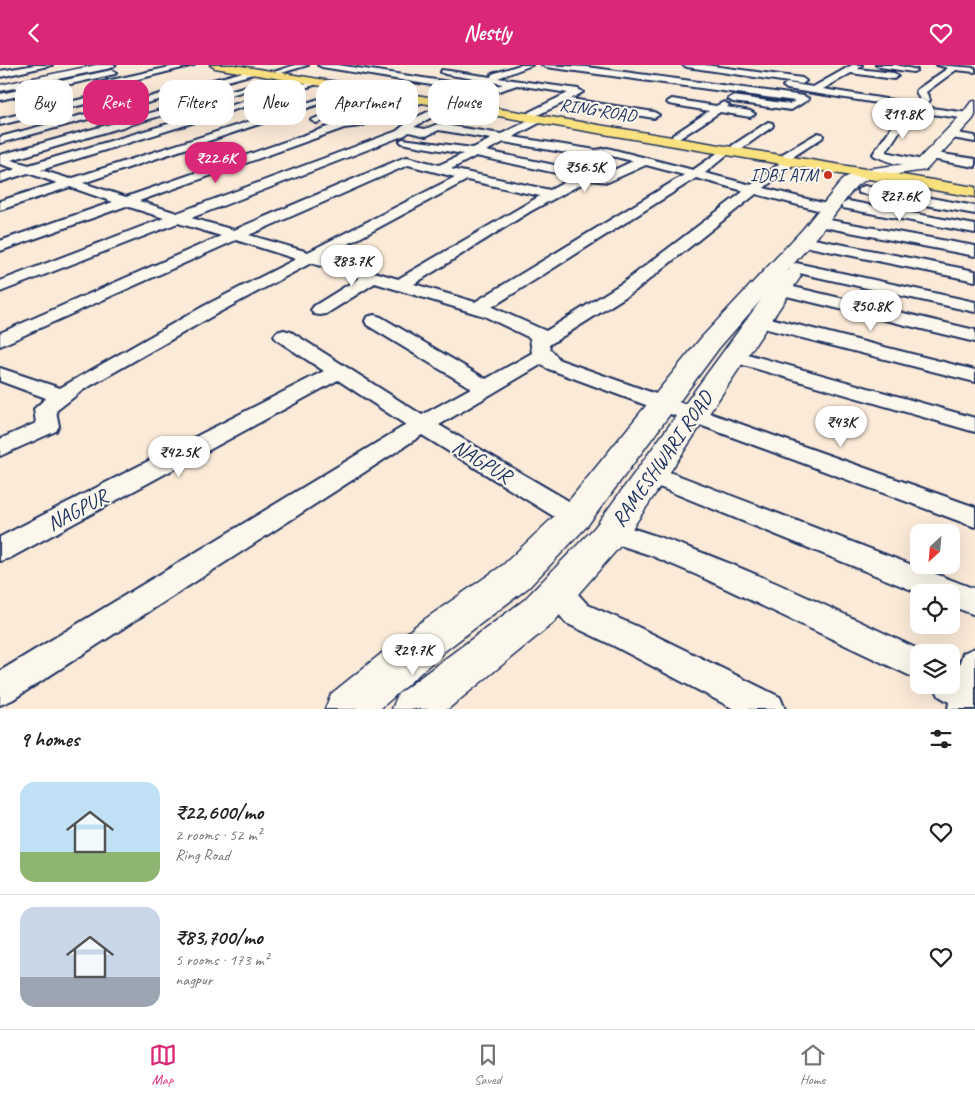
<!DOCTYPE html>
<meta charset="utf-8">
<style>
body{margin:0;font-family:Caveat,sans-serif;background:#f2f2f2;color:#222;height:100vh;display:flex;flex-direction:column;font-size:19px;white-space:nowrap}
*{box-sizing:border-box;margin:0}
p{font-size:16px;color:#767676}
.icon{flex:none;width:28px;height:28px;fill:none;stroke:currentColor;stroke-width:2;stroke-linecap:round;stroke-linejoin:round}
.map{position:relative;height:644px;overflow:hidden}
.panel{display:flex;flex-direction:column;background:#fff;flex:1}
.panel>*{flex:none}
.guide{position:absolute;left:15px;top:15px;width:500px;height:45px;display:flex;gap:10px}
.needle{width:32px;rotate:206deg}
.buttons{position:absolute;left:910px;top:459px;display:grid;gap:10px}
.buttons a{display:grid;place-items:center;width:50px;height:50px;border-radius:10px;background:#fff;box-shadow:0 5px 20px #0002;font-size:25px}
.price{position:absolute;translate:-50% -42px;padding:0 11px;border-radius:18px;background:#fff;color:#222;font-size:16px;line-height:32px;filter:drop-shadow(0 1px 2px #0008)}
.price::after{content:'';position:absolute;left:50%;top:30px;width:15px;height:11px;margin-left:-8px;background:inherit;clip-path:polygon(0 0,100% 0,50% 100%)}
.price.selected{background:#db2777;color:#fff}
ul{padding:0;list-style:none}
li{display:flex;align-items:center;gap:15px;height:125px;padding:0 20px}
li+li{border-top:1px solid #e0e0e0}
li span{display:grid;place-items:center;flex:none;width:140px;height:100px;border-radius:15px;color:#555}
li>.icon{margin-inline-start:auto}
span .icon{width:60px;height:60px;fill:#fffc;stroke-width:1}
li b{font-size:21px}
h2{display:flex;justify-content:space-between;align-items:center;height:60px;padding:0 20px;font-size:21px}
.tag{padding:0 18px;border-radius:15px;background:#fff;box-shadow:0 5px 20px #0002;font-size:18px;line-height:45px}
.tag.selected{background:#db2777;color:#fff}
header{display:flex;justify-content:space-between;align-items:center;height:65px;padding:0 20px;background:#db2777;color:#fff;font-size:22px;font-weight:600}
.tabs{display:flex;justify-content:space-around;align-items:center;height:70px;border-top:1px solid #e0e0e0;background:#fff;font-size:14px;color:#767676}
.tabs a{display:grid;justify-items:center;gap:2px}
.tabs .selected{color:#db2777}
.map>svg:first-child{display:block}
.lines{fill:none;stroke-linecap:round;stroke-linejoin:round}
.street-casing{stroke:#1b2f5e;stroke-width:4}
.secondary-casing{stroke:#1b2f5e;stroke-width:3}
.highway-casing{stroke:#1b2f5e;stroke-width:3}
.street{fill:#fbf7ec;fill-rule:evenodd}
.secondary{fill:#fbf7ec;fill-rule:evenodd}
.highway{fill:#fae180;fill-rule:evenodd}
.poi-dot{fill:#c8321e;stroke:#fbf7ec;stroke-width:2}
.labels{text-anchor:middle;dominant-baseline:central;stroke-width:4;stroke-linejoin:round;paint-order:stroke}
.far-street-label{font-size:18px;fill:#1b2f5e;stroke:#fbf7ec}
.far-poi-label{font-size:18px;fill:#1b2f5e;stroke:#fbf7ec;text-anchor:end}
.street-label{font-size:21px;fill:#1b2f5e;stroke:#fbf7ec}
</style>
<header><svg class="icon" aria-label="back" viewBox="0 0 24 24"><path d="M15 5l-7 7 7 7"/></svg>Nestly<svg class="icon" aria-label="heart" viewBox="0 0 24 24"><path d="M12 20l-8-8c-3-5 5-10 8-4 3-6 11-1 8 4z"/></svg></header>
<div class="map">
<svg width="975" height="644" viewBox="0 0 975 644">
<rect width="100%" height="100%" fill="#fbead8"/>
<filter id="ink" filterUnits="userSpaceOnUse"><feTurbulence type="fractalNoise" baseFrequency=".02" numOctaves="2"/><feDisplacementMap in="SourceGraphic" scale="10" xChannelSelector="R" yChannelSelector="G"/><feConvolveMatrix kernelMatrix="1 2 1 2 8 2 1 2 1" color-interpolation-filters="sRGB"/></filter>
<g filter="url(#ink)">
<g class="lines">
<g class="street-casing">
<path id="street" d="M35 0H52L0 12V6Z
M179 0H194L98 24 94 21 98 18Z
M295 0H308L278 9 274 7Z
M318 0H338L462 19 466 22 462 25 322 2Z
M520 0H532L498 13 578 24 583 27 571 34 654 47 659 50 654 53 563 38 533 52 528 49 529 47 568 28 517 20 461 39 460 42 432 52 414 62 425 64 438 59 501 69 539 51 543 52 544 54 543 56 513 72 596 85 607 83 693 105 726 82 730 83 732 85 730 87 705 108 751 120 787 93 782 90 784 88 818 68 822 69 823 71 822 73 791 93 796 96 794 99 764 123 834 141 836 144 829 148 756 129 636 225 549 280 550 284 560 295 975 442V462L546 303 542 299 439 360 584 445 588 452 584 459 575 462 566 459 422 370 12 635 0 640V606L406 360 338 315 10 493 0 496V472L324 306 277 275 274 271 277 267 284 265 291 267 422 350 471 323 367 260 365 256 367 252 374 250 381 252 486 314 532 288 530 273 484 251 375 218 326 249 320 250 314 249 311 245 314 241 359 213 311 198 216 249 83 325 56 346 59 361 56 366 0 391V374L36 358 34 344 46 333 0 316V303L60 323 204 241 296 194 236 175 0 281V268L221 171 178 158 0 227V216L164 153 126 141 0 186V176L113 137 70 122 0 145V136L57 118 28 108 0 117V109L16 104 0 99V90L261 17 264 16 268 19 11 95 29 100 317 15 324 17 41 105 70 114 356 22 359 21 364 24 83 118 126 132 339 58 356 56 421 33 424 32 429 35 361 61 344 63 139 136 177 148 397 66C414 51 435 43 456 37L457 34 503 19 445 9 441 7 442 5 491 12 492 9ZM439 65 491 74 473 83 402 74 400 76 402 78 406 79 463 89 439 100 407 92 403 93 234 165 191 153 405 70 409 67 426 71ZM504 77 596 93 607 90 633 96 603 110 486 86ZM476 91 575 112 550 125 451 104ZM408 100 455 112 308 187 249 170ZM646 100 684 110 475 237 414 219 531 146 589 115 608 117ZM696 113 744 126 624 217 546 266 492 242ZM467 115 540 131 398 214 324 192Z
M542 0 587 2 804 31 809 34 791 45 733 37 728 34 733 31 789 39 795 36 546 2Z
M683 0H705L802 13 806 16 802 19 687 2Z
M852 0H862L858 4 894 8 898 11 894 14 851 8 823 24 917 39 920 35 916 26 918 24 948 3 937 0 975 3V7L956 5 926 27 930 35 924 42 968 48 973 51 968 54 924 48 901 64 886 87 927 96 929 99 927 102 923 103 893 98 875 91 873 89 893 60 916 44 787 24 783 21 787 18 813 22Z
M876 0H896L917 5 913 7 880 2Z
M254 4 258 6 257 8 0 78V72Z
M112 5 116 7 115 9 0 35V29Z
M119 25 124 28 122 30 0 60V54Z
M672 34 716 41 724 37 729 40 727 42 750 46 755 49 750 52 720 47 677 75 672 72 673 70 709 46 669 39 667 37Z
M356 37 361 40 359 42 320 57 316 58 311 55Z
M768 57 772 58 773 60 772 62 741 84H733L731 82 733 80Z
M950 67 975 71V77L946 72 945 70 946 68Z
M929 87 975 94V102L925 93 923 91 925 89Z
M864 121 975 141V149L859 128 857 125Z
M848 136 975 160V168L843 143 841 140Z
M818 153 975 181V191L813 160 811 157 813 154Z
M814 174 975 206V216L809 182 806 179 809 176Z
M796 198 975 237V247L790 206 788 203 790 200Z
M764 215 975 265V277L758 224 755 220 758 216Z
M758 250 975 305V317L751 260 749 256 751 252Z
M733 285 975 353V367L726 295 723 291 726 287Z
M651 400 975 524V550L951 541V528H919L642 415 639 409 642 403Z
M611 457C720 488 824 540 926 588H919V615L697 510 650 490 601 474 597 467 601 460Z
M558 515 568 518 588 540 636 561 780 632 785 644H734L614 581 566 558 548 536 543 527 548 518Z
M975 583V644H948L949 637 939 631 934 620H951V605L957 607 963 588Z"/>
</g>
<g class="secondary-casing">
<path id="secondary" d="M96 0H116L111 3 0 26V20Z
M975 36V50L973 54 926 105 869 113 856 121 817 172 788 205 798 206 801 211 621 480 552 559 448 644H392L398 629 524 535 595 462 761 235 719 283 587 461 529 522 446 585 380 644H325L331 629 418 559 503 500 563 443 701 273 803 164 844 113 865 104 915 98 963 48 971 37Z"/>
</g>
<g class="highway-casing">
<path id="highway" d="M210 0H234L975 122V132L215 3Z"/>
</g>
<use href="#street" class="street"/>
<use href="#secondary" class="secondary"/>
<use href="#highway" class="highway"/>
</g>
</g>
<circle class="poi-dot" cx="828" cy="110" r="5"/>
<g class="labels">
<g class="far-street-label">
<text transform="translate(598 45) rotate(9)">RING ROAD</text>
</g>
<g class="far-poi-label">
<text x="818" y="110">IDBI ATM</text>
</g>
<g class="street-label">
<text transform="translate(662 394) rotate(-55)">RAMESHWARI ROAD</text>
<text transform="translate(482 396) rotate(31)">NAGPUR</text>
<text transform="translate(77 445) rotate(-28)">NAGPUR</text>
</g>
</g>
</svg>
<div class="buttons">
<a><svg class="needle" viewBox="-14 -14 28 28"><path d="M0-13l5 13h-10z" fill="#e53935"/><path d="M0 13l5-13h-10z" fill="#767676"/></svg></a>
<a><svg class="icon" aria-label="locate" viewBox="0 0 24 24"><circle cx="12" cy="12" r="6"/><path d="M12 2v4M12 18v4M2 12h4M18 12h4"/></svg></a>
<a><svg class="icon" aria-label="layers" viewBox="0 0 24 24"><path d="M12 4l9 5-9 5-9-5zM3 14l9 5 9-5"/></svg></a>
</div>
<b class="price" style="left:903px;top:75px">₹19.8K</b>
<b class="price selected" style="left:216px;top:119px">₹22.6K</b>
<b class="price" style="left:585px;top:128px">₹56.5K</b>
<b class="price" style="left:900px;top:157px">₹27.6K</b>
<b class="price" style="left:352px;top:222px">₹83.7K</b>
<b class="price" style="left:871px;top:267px">₹50.8K</b>
<b class="price" style="left:841px;top:383px">₹43K</b>
<b class="price" style="left:179px;top:413px">₹42.5K</b>
<b class="price" style="left:413px;top:611px">₹29.7K</b>
<div class="guide">
<a class="tag">Buy</a>
<a class="tag selected">Rent</a>
<a class="tag">Filters</a>
<a class="tag">New</a>
<a class="tag">Apartment</a>
<a class="tag">House</a>
</div>
</div>
<section class="panel">
<h2>9 homes<svg class="icon" aria-label="filters" viewBox="0 0 24 24"><path d="M4 7h16M4 17h16"/><circle cx="9" cy="7" r="2"/><circle cx="15" cy="17" r="2"/></svg></h2>
<ul>
<li><span style="background:linear-gradient(#bfe0f5 70%,#8fb573 0)"><svg class="icon" aria-label="home" viewBox="0 0 24 24"><path d="M3 11l9-7 9 7M6 9v11h12V9"/></svg></span><div><b>₹22,600/mo</b><p>2 rooms · 52 m²</p><p>Ring Road</p></div><svg class="icon" aria-label="heart" viewBox="0 0 24 24"><path d="M12 20l-8-8c-3-5 5-10 8-4 3-6 11-1 8 4z"/></svg></li>
<li><span style="background:linear-gradient(#c9d6e8 70%,#9aa5b1 0)"><svg class="icon" aria-label="home" viewBox="0 0 24 24"><path d="M3 11l9-7 9 7M6 9v11h12V9"/></svg></span><div><b>₹83,700/mo</b><p>5 rooms · 173 m²</p><p>nagpur</p></div><svg class="icon" aria-label="heart" viewBox="0 0 24 24"><path d="M12 20l-8-8c-3-5 5-10 8-4 3-6 11-1 8 4z"/></svg></li>
</ul>
</section>
<nav class="tabs">
<a class="selected"><svg class="icon" aria-label="map" viewBox="0 0 24 24"><path d="M3 6l6-2 6 2 6-2v14l-6 2-6-2-6 2zM9 4v14M15 6v14"/></svg>Map</a>
<a><svg class="icon" aria-label="saved" viewBox="0 0 24 24"><path d="M7 4h10v16l-5-4-5 4z"/></svg>Saved</a>
<a><svg class="icon" aria-label="home" viewBox="0 0 24 24"><path d="M3 11l9-7 9 7M6 9v11h12V9"/></svg>Home</a>
</nav>
